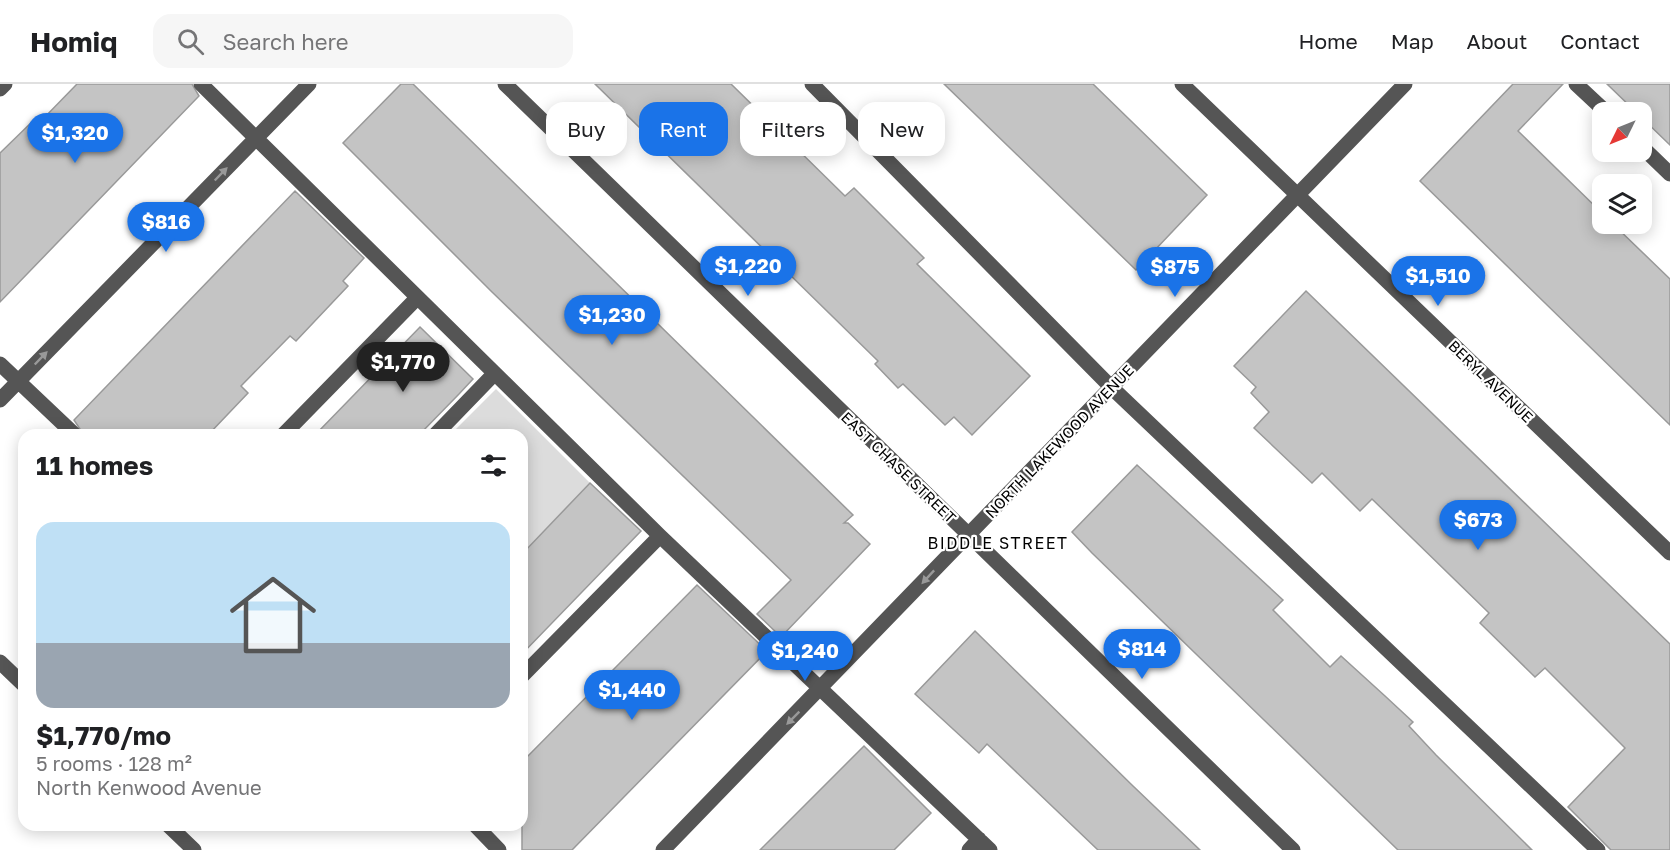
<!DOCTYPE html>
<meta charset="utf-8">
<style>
body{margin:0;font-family:"Golos Text",sans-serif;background:#f6f6f6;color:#202124;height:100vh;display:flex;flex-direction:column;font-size:22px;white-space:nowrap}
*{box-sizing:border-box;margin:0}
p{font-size:20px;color:#757577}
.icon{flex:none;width:33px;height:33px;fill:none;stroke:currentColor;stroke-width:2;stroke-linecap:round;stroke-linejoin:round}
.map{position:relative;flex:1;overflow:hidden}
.sheet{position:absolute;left:18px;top:345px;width:510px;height:402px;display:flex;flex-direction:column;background:#fff;border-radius:18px;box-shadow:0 3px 15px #0003}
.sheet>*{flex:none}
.hud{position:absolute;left:546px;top:18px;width:570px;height:54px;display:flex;gap:12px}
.needle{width:39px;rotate:227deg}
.fabs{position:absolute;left:1592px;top:18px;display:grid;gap:12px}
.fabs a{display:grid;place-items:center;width:60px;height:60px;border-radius:12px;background:#fff;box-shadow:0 3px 15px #0003;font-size:30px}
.price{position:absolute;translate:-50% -51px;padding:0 14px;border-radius:21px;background:#1a73e8;color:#fff;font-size:20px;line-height:39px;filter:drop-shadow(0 2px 3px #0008)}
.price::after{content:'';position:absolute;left:50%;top:36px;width:18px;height:14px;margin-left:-9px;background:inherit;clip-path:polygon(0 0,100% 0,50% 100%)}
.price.active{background:#222;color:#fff}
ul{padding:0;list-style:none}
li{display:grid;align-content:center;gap:12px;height:318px;padding:0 18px}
li span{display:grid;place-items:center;height:186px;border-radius:18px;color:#555}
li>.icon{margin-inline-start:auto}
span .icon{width:108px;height:108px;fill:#fffc;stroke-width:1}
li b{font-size:26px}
h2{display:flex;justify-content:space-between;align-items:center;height:72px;padding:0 18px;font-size:26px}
.tag{padding:0 21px;border-radius:18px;background:#fff;box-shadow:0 3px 15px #0003;font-size:21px;line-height:54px}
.tag.active{background:#1a73e8;color:#fff}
header{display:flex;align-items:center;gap:36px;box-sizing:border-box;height:84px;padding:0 30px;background:#fff;border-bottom:2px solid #e0e0e0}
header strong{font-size:28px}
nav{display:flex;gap:33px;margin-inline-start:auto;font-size:21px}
.search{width:420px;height:54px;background:#f6f6f6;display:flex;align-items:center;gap:15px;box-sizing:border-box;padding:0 21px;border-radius:18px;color:#757577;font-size:22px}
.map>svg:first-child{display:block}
.grass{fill:#dcdcdc}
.building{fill:#c4c4c4;stroke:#999;stroke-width:1.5}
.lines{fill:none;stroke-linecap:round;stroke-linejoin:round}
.minor{stroke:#555;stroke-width:15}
.oneway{fill:#999}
.labels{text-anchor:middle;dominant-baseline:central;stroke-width:4.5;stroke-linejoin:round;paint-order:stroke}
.street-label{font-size:15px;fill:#000;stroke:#fff}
.neighbourhood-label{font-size:16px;letter-spacing:1.5px;fill:#000;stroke:#fff}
</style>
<header>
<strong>Homiq</strong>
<div class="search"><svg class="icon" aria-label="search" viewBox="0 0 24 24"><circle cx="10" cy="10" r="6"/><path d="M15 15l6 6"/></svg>Search here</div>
<nav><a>Home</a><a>Map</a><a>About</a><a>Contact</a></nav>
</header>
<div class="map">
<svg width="1670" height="766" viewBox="0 0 1670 766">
<rect width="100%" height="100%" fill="#fff"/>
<path class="grass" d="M496 305 590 399 522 469V351H450Z"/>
<path class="building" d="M77 0H192L199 12 0 218V69L37 33 41 37Z
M401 0H413L853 431 844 439H848L870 460 781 553 757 530 791 496 492 208 343 59Z
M595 0H731L845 112 854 104 924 174 917 180 1030 292 972 351 954 333 945 341 903 300 898 304 875 280 878 277Z
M944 0H1093L1207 111 1136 186Z
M1513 0H1563L1518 47 1602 129V140H1613L1670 195V341L1420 97Z
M1607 0H1670V61L1641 33V28H1636Z
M295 107 364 174 343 197 348 202 296 257 290 252 241 302 248 309 208 351H84L74 336Z
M1306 207 1670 560V766H1611L1568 723 1625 664 1545 584 1535 593 1480 539 1489 529 1372 415 1360 427 1322 389 1312 399 1254 344 1269 328 1251 309 1256 303 1234 282Z
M420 243 473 295 459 310 419 351H315Z
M1137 381 1283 516 1273 526 1330 583 1341 572 1385 612 1413 638 1409 642 1436 671 1532 766H1398L1092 469 1072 448Z
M590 399 641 447 522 570V470Z
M697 501 767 567 572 766H522V678Z
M975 547 1133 702 1200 766H1098L987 660 979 669 915 610Z
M864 662 931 729 894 766H760Z"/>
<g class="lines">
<path class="minor" d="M201 0 660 452 990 766
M505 0 1293 766
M812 0 1111 303 1598 766
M1182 0 1670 469
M1576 0 1606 28
M0 5 5 0
M1641 62 1670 90
M0 280 75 351
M0 316 309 0
M283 351 417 214
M435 351 494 290
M0 578 24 601
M522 592 660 452
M168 741 194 766
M475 741 499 766
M663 766 1405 0
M969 766 979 755"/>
</g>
<defs><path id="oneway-solid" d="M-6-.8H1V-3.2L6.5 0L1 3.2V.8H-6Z" transform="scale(1.5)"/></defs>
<g class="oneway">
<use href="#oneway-solid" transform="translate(221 90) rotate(-46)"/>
<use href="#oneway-solid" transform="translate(41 274) rotate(-46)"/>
<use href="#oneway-solid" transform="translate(928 493) rotate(133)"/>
<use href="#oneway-solid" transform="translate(793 634) rotate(135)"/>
</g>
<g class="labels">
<g class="street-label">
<text transform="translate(1491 297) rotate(44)">BERYL AVENUE</text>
<text transform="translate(1059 357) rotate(-46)">NORTH LAKEWOOD AVENUE</text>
<text transform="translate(899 383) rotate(44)">EAST CHASE STREET</text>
</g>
<g class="neighbourhood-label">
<text x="998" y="459">BIDDLE STREET</text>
</g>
</g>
</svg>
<div class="fabs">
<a><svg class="needle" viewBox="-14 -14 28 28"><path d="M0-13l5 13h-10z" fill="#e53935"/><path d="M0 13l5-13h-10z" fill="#757577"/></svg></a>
<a><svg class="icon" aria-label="layers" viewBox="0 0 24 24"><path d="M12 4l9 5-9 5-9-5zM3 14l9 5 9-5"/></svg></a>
</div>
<b class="price" style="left:75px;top:80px">$1,320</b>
<b class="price" style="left:166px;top:169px">$816</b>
<b class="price" style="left:748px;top:213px">$1,220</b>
<b class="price" style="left:1175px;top:214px">$875</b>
<b class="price" style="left:1438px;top:223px">$1,510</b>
<b class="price" style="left:612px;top:262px">$1,230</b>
<b class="price active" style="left:403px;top:309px">$1,770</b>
<b class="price" style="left:1478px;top:467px">$673</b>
<b class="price" style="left:1142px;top:596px">$814</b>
<b class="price" style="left:805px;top:598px">$1,240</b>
<b class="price" style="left:632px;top:637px">$1,440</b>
<div class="hud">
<a class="tag">Buy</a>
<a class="tag active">Rent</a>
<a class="tag">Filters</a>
<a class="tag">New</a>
</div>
<section class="sheet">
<h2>11 homes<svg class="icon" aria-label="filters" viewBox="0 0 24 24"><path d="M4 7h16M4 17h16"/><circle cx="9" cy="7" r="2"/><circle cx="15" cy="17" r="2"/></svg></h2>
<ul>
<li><span style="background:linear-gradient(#bfe0f5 65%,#9aa5b1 0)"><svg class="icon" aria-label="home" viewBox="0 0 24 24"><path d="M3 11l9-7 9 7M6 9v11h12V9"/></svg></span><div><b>$1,770/mo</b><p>5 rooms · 128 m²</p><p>North Kenwood Avenue</p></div></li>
</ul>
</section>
</div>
